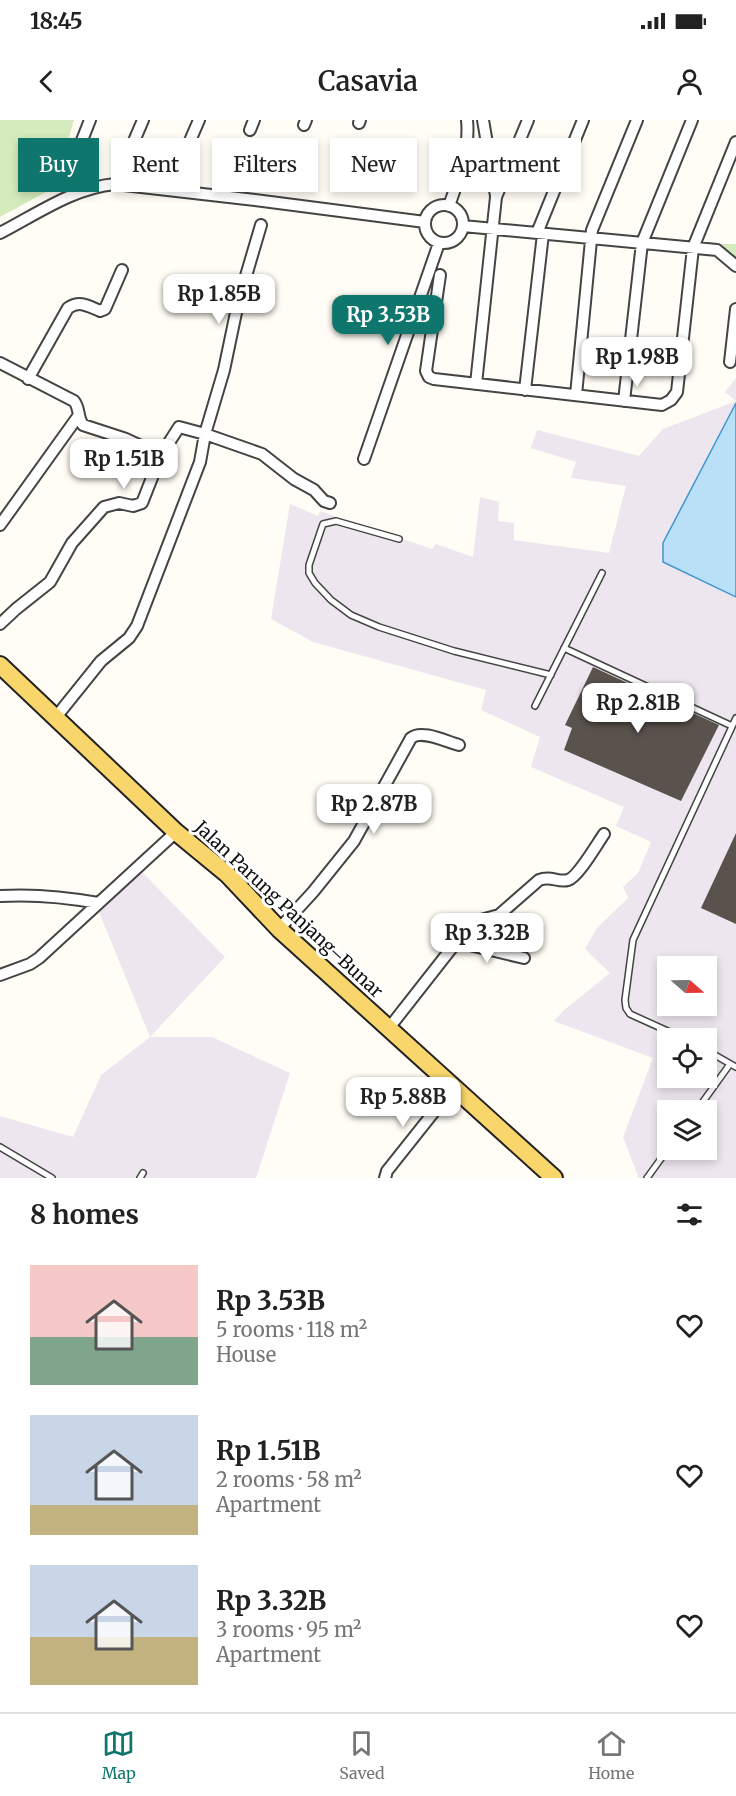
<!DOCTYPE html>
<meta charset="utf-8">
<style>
body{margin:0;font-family:Merriweather,serif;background:#f2f2f2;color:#222;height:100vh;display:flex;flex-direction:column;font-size:22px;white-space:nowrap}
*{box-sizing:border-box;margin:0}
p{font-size:20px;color:#767676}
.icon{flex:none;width:33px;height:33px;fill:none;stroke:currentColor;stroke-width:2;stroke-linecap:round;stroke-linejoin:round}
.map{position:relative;height:1058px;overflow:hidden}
.side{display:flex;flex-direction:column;background:#fff;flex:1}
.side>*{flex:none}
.hud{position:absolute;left:18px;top:18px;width:700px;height:54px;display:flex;gap:12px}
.needle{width:39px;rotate:110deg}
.buttons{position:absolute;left:657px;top:836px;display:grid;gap:12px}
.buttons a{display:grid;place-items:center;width:60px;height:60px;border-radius:0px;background:#fff;box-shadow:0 3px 9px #0003;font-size:30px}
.price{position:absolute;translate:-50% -51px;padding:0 14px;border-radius:12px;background:#fff;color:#222;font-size:20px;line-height:39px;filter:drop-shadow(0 2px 3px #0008)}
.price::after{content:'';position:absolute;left:50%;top:36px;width:18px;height:14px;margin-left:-9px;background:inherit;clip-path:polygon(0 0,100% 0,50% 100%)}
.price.current{background:#0f766e;color:#fff}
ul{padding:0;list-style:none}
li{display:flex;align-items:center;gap:18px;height:150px;padding:0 30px}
li span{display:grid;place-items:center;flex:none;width:168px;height:120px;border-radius:0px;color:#555}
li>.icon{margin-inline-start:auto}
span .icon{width:72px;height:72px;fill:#fffc;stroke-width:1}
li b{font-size:26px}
h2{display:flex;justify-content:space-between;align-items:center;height:72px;padding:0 30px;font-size:26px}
.tag{padding:0 21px;border-radius:0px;background:#fff;box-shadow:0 3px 9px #0003;font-size:21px;line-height:54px}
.tag.current{background:#0f766e;color:#fff}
.status{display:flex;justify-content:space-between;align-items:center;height:42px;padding:0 30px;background:#fff;direction:ltr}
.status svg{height:16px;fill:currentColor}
header{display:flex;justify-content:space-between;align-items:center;height:78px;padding:0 30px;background:#fff;font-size:27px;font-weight:600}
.tab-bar{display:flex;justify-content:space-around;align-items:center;height:84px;border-top:2px solid #e0e0e0;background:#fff;font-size:16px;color:#767676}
.tab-bar a{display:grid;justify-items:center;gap:3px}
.tab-bar .current{color:#0f766e}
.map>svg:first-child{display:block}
.industrial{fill:#eee6ef;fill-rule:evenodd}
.green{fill:#d5ebbd}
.water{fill:#b9e0f7;stroke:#3f96cf;stroke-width:1.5}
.building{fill:#5a524d}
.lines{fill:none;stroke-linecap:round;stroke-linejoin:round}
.service-casing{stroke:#444;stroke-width:8}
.minor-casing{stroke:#444;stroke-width:14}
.primary-casing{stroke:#222;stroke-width:20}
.service{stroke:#fff;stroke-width:5}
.minor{stroke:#fff;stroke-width:10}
.primary{stroke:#f9d66b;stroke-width:16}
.labels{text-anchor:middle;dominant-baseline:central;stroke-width:6;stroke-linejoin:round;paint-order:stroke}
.street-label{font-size:18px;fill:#111;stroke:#fff}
</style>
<div class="status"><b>18:45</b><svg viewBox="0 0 49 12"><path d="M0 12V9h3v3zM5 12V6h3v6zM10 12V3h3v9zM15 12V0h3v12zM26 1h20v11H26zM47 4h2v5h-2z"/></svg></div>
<header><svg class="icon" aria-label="back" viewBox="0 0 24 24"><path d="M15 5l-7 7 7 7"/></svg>Casavia<svg class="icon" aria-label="person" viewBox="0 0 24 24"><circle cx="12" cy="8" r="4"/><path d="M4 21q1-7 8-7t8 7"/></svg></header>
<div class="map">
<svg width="736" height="1058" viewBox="0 0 736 1058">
<rect width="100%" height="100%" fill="#fffdf5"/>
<path class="industrial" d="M736 258V1058H637L638 1056 623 1017 653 938 554 901 564 890 610 853 585 829 597 808 628 778 623 767 638 753 651 722 616 706 624 687 531 647 540 617 481 590 486 570 313 522 271 499 290 384 318 396 320 391 432 429 436 424 473 437 480 377 499 382 498 401 514 403V420L609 433 626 366 571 358 576 342 531 328 537 310 639 336 663 309 736 281 725 272ZM668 846H706V885H668ZM668 918H706V957H668ZM668 990H706V1029H668Z
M139 749 225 837 150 917H212L290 953 256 1058H0V996L73 1017 101 955 150 917 97 787Z"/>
<path class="green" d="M0 0H74L60 47 68 60 0 97Z
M701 124H736V152Z"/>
<path class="water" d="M736 283V477L663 442V423Z"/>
<path class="building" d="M593 547 719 605 681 681 564 630 572 608 565 605Z
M736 713V804L701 788Z"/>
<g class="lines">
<g class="service-casing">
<path id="service" d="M399 419 336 401 323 404 309 445V453L315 463 331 480 351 495 379 507 454 531 551 555
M564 528 732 606
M535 586 602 453
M683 918 630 894 626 888 625 880 633 820 736 598
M706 930 736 947
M697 990 730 944
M0 1027 52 1058
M140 1058 143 1053
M647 1058 668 1029"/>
</g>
<g class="minor-casing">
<path id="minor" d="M483 0 496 76
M359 3 360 0
M304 5 306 0
M250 10 254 0
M131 28 177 45 180 44 199 0
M77 33 90 0
M125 42 143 0
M425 104a19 19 0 1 1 38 0a19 19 0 1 1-38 0Z
M449 86C459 57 470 30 467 0
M463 106 717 130 736 146
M0 113C37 94 73 68 115 64L255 80 425 102
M537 113 583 0
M440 155 426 251 429 257 434 259 662 285 671 280 677 272 693 128 736 22
M730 242 736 189
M0 243 74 281C80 288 77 297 83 305L126 319 161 335
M28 259 68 188C80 180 88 186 100 191L105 189 122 150
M476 264 496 77 528 0
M525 270 543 114
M576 275 592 110 637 0
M624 281 642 123 692 0
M364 339 439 123
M0 405 79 295
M0 504 16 489 50 462 72 423 104 387 119 383 133 386 142 383 161 335 179 307 205 314 262 334 294 359 314 370 324 381 330 383
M56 597 101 541 129 518 137 506 200 342 205 314 224 250 238 183 261 105
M0 776C33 774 66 777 98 783
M279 809 313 772 354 721 411 618C422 609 447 622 459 625
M457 822 524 838
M0 855 30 844 39 838 176 712
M389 908 469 806 481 800 499 795 539 760C551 755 558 763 568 760 578 757 597 724 604 714
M385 1058 387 1051 453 968"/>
</g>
<g class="primary-casing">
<path id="primary" d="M0 545 176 712 227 754 279 809 554 1058"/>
</g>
<use href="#service" class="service"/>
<use href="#minor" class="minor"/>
<use href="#primary" class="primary"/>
</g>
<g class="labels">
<g class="street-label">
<text transform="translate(289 789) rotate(43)">Jalan Parung Panjang–Bunar</text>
</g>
</g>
</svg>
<div class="buttons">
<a><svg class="needle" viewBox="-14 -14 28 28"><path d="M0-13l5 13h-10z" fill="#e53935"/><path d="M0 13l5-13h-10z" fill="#767676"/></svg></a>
<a><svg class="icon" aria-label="locate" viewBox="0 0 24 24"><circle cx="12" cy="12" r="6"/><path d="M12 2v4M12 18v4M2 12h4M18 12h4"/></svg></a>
<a><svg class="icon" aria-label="layers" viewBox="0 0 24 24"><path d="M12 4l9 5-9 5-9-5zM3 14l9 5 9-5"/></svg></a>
</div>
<b class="price" style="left:219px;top:205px">Rp 1.85B</b>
<b class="price current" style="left:388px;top:226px">Rp 3.53B</b>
<b class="price" style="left:637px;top:268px">Rp 1.98B</b>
<b class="price" style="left:124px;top:370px">Rp 1.51B</b>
<b class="price" style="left:638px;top:614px">Rp 2.81B</b>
<b class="price" style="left:374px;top:715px">Rp 2.87B</b>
<b class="price" style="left:487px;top:844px">Rp 3.32B</b>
<b class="price" style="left:403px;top:1008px">Rp 5.88B</b>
<div class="hud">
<a class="tag current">Buy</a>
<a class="tag">Rent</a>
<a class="tag">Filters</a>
<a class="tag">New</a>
<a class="tag">Apartment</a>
</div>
</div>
<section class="side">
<h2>8 homes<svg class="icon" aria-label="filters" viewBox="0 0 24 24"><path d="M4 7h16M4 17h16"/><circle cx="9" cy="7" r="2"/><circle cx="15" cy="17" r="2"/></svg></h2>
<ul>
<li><span style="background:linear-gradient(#f6c9c9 60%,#7fa58c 0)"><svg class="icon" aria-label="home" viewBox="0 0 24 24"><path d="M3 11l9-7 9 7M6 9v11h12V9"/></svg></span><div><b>Rp 3.53B</b><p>5 rooms · 118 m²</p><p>House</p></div><svg class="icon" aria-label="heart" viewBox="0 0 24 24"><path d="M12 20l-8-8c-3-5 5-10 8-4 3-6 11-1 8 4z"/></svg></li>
<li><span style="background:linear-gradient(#c9d6e8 75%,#c2b280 0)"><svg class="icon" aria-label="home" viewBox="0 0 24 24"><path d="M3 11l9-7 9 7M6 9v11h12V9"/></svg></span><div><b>Rp 1.51B</b><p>2 rooms · 58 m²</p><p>Apartment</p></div><svg class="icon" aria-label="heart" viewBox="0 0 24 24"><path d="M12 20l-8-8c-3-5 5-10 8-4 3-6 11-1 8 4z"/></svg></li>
<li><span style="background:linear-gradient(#c9d6e8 60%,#c2b280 0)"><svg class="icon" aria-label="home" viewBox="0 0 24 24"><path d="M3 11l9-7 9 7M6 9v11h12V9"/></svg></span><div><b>Rp 3.32B</b><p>3 rooms · 95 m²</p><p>Apartment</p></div><svg class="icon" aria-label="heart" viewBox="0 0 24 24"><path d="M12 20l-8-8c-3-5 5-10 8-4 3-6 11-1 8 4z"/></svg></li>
</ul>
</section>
<nav class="tab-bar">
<a class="current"><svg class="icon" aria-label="map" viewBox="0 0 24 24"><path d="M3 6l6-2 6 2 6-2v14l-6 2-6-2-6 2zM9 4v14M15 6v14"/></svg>Map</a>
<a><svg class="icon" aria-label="saved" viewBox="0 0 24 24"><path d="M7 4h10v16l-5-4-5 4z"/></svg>Saved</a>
<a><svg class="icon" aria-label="home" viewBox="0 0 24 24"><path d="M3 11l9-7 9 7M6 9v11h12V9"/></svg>Home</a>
</nav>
